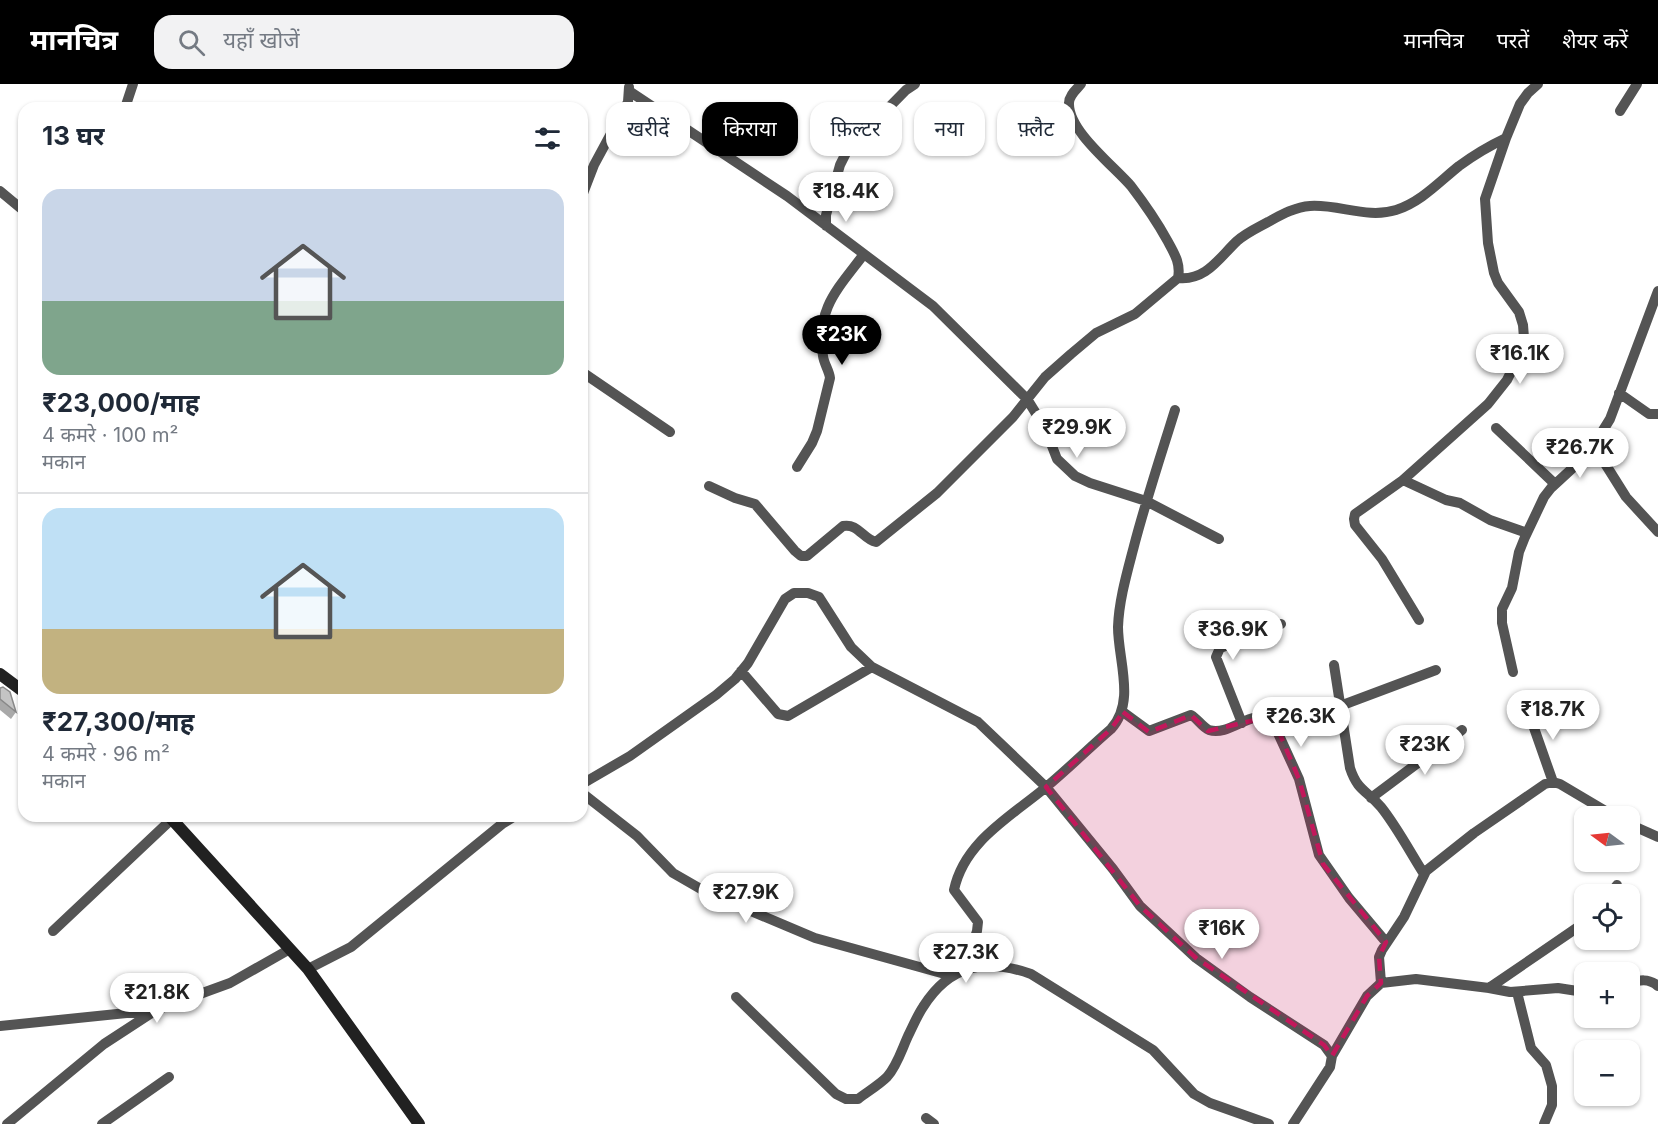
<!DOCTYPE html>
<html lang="hi">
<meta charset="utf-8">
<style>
body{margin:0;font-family:Inter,"Noto Sans Devanagari",sans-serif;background:#f2f2f3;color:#1f2937;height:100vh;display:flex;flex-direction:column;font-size:22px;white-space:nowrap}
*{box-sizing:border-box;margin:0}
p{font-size:20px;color:#747a83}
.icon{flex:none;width:33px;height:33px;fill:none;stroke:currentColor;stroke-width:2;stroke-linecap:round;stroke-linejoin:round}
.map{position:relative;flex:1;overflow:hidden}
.panel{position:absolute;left:18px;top:18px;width:570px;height:720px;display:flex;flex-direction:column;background:#fff;border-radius:18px;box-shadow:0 2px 4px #0004}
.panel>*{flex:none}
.top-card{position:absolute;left:606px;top:18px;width:570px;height:54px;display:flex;gap:12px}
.needle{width:39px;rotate:285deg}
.tools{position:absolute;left:1574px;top:722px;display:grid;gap:12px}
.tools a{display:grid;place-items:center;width:66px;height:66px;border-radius:12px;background:#fff;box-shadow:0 2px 4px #0004;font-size:30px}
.price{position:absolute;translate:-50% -51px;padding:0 14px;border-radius:21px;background:#fff;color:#222;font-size:20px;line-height:39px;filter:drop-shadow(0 2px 3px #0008)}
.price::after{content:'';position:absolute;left:50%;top:36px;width:18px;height:14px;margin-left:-9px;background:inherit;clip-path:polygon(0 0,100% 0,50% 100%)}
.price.active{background:#000;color:#fff}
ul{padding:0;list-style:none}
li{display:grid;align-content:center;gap:12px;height:318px;padding:0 24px}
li+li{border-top:2px solid #e0e1e3}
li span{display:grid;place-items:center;height:186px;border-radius:18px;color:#555}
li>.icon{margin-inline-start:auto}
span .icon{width:108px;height:108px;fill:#fffc;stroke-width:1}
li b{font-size:26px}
h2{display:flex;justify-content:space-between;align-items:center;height:72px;padding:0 24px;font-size:26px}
.tag{padding:0 21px;border-radius:18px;background:#fff;box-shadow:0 2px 4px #0004;font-size:21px;line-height:54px}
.tag.active{background:#000;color:#fff}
header{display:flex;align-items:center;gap:36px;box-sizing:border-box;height:84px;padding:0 30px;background:#000;color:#fff}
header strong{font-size:28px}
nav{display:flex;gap:33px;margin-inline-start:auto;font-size:21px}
.search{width:420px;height:54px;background:#f2f2f3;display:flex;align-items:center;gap:15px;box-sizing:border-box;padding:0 21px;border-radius:18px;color:#747a83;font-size:22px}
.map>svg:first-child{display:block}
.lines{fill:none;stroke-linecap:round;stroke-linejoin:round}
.street{stroke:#545454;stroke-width:10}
.secondary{stroke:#212121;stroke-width:12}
.wall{fill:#a9a9a9}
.building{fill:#c4c4c4;stroke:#898989;stroke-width:1.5}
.marked{fill:#c2185b;fill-opacity:0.2;stroke:#c2185b;stroke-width:4.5;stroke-dasharray:12 8;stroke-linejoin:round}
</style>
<header>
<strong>मानचित्र</strong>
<div class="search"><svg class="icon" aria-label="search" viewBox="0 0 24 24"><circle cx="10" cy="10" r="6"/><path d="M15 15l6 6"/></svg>यहाँ खोजें</div>
<nav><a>मानचित्र</a><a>परतें</a><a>शेयर करें</a></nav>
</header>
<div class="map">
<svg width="1658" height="1040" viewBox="0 0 1658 1040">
<rect width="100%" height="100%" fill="#fff"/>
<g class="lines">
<path class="street" d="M629 7 787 112 933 222 1027 315 1045 344 1057 375 1075 392 1090 399 1146 417 1219 455
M125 24 133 0
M1620 27 1637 0
M0 107 24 127
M582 112 594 81 628 18 629 3
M826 142V131L840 81 848 65 906 6 915 0
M1178 194C1206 197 1219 174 1237 157 1246 149 1257 144 1268 138 1281 131 1295 123 1310 122 1339 120 1367 135 1396 126 1421 118 1439 98 1459 82 1474 71 1489 62 1506 54
M582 288 670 348
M1619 309 1649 330H1658
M1496 344 1555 400
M1594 362 1626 413 1658 448
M797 383 812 359 817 347 830 294C829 286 824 280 823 272 816 224 837 206 864 170
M1403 396 1446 416 1460 419 1490 436 1527 449
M709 402 735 414 755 420 795 467 801 472H807L843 442C858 439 863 455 876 458L937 409 1013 333 1045 293 1071 270 1096 249 1135 230 1178 194C1181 179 1174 169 1167 156 1156 136 1144 119 1131 102 1114 82 1068 47 1069 19 1069 11 1077 5 1081 0
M1419 536 1382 475 1355 441 1354 435 1355 430 1403 396 1488 320 1507 296 1518 274 1524 254 1523 241 1519 228 1498 199 1494 189 1488 159 1485 115 1506 54 1520 20 1528 9 1538 0
M1334 581 1350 684C1358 708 1367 706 1381 723 1397 743 1410 768 1424 790
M741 587 778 630 788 632 872 583
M1513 588 1502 539V525L1512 504 1519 468 1525 453 1544 413 1551 404 1589 369 1610 335 1658 207
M1340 622 1436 586
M1527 624 1553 698
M1123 628 1149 647 1191 631C1198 635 1202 643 1209 646 1230 653 1253 623 1272 636L1299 695 1319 771 1349 814 1386 858
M1242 639 1216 573 1220 564 1281 540
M582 700 630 672 716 611 735 595 748 579 785 515 794 509H808L819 513 851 563 872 583 978 638 1046 703 1113 785 1140 822 1196 874 1250 913 1324 961 1332 972 1330 983 1293 1040
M582 709 637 752 673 789 706 808 815 854 952 892
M1371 714 1462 646
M1629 740 1658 753
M1610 810 1617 801
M53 847 175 732
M308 885 351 863 502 740 515 732
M964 886 977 847 978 838 954 806C964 758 1010 733 1045 704 1068 685 1089 664 1111 645 1136 618 1118 576 1118 543 1119 516 1127 489 1134 462 1146 416 1161 371 1175 326
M1381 899 1379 873 1382 866 1404 833 1426 787 1474 749 1545 700 1553 698 1560 700 1614 732
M1629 899C1640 896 1648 894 1658 902
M1489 904 1584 839
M1517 908 1531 964 1546 981 1552 1002V1021L1544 1040
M736 913 836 1010 846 1015H858C867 1008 879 1001 887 993 897 982 902 965 908 952 913 942 917 932 923 923 950 880 986 874 1031 890L1153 966 1194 1010 1210 1019 1269 1040
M0 942 156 926 230 899 290 865
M1332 972 1367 912 1381 899 1416 895 1489 904 1510 908 1558 904 1584 908
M926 1034 934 1040
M7 1040 104 960 153 928
M102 1040 169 993"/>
<path class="secondary" d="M0 590 24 608
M169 732 308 885 419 1040"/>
</g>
<path class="wall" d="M0 604 16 628 11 635 0 626Z"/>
<path class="building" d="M3 603 10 608 16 628 0 615V604Z"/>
<path class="marked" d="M1123 628 1149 648 1191 631 1208 647 1268 633 1276 641 1299 695 1323 780 1386 858 1379 873 1381 899 1367 912 1332 972 1324 961 1196 874 1140 822 1046 703 1111 645Z"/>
</svg>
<div class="tools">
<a><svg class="needle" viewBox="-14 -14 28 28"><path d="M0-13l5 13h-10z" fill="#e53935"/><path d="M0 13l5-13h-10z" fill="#747a83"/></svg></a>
<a><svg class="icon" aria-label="locate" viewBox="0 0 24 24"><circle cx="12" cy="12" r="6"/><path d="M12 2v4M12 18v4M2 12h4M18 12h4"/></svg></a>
<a>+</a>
<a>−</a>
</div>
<b class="price" style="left:846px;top:139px">₹18.4K</b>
<b class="price active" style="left:842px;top:282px">₹23K</b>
<b class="price" style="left:1520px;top:301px">₹16.1K</b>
<b class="price" style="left:1077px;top:375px">₹29.9K</b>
<b class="price" style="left:1580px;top:395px">₹26.7K</b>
<b class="price" style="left:1233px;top:577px">₹36.9K</b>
<b class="price" style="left:1553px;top:657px">₹18.7K</b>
<b class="price" style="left:1301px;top:664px">₹26.3K</b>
<b class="price" style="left:1425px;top:692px">₹23K</b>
<b class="price" style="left:746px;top:840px">₹27.9K</b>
<b class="price" style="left:1222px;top:876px">₹16K</b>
<b class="price" style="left:966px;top:900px">₹27.3K</b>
<b class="price" style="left:157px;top:940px">₹21.8K</b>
<div class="top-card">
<a class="tag">खरीदें</a>
<a class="tag active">किराया</a>
<a class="tag">फ़िल्टर</a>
<a class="tag">नया</a>
<a class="tag">फ़्लैट</a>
</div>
<section class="panel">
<h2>13 घर<svg class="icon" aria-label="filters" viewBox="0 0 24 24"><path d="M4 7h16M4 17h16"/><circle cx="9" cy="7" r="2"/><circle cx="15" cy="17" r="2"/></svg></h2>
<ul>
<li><span style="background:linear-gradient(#c9d6e8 60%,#7fa58c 0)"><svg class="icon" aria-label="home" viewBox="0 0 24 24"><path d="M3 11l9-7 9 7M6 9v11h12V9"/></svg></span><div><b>₹23,000/माह</b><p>4 कमरे · 100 m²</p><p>मकान</p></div></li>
<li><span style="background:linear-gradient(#bfe0f5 65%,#c2b280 0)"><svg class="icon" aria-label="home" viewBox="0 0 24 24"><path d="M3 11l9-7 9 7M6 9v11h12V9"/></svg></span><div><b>₹27,300/माह</b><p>4 कमरे · 96 m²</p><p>मकान</p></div></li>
</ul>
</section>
</div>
